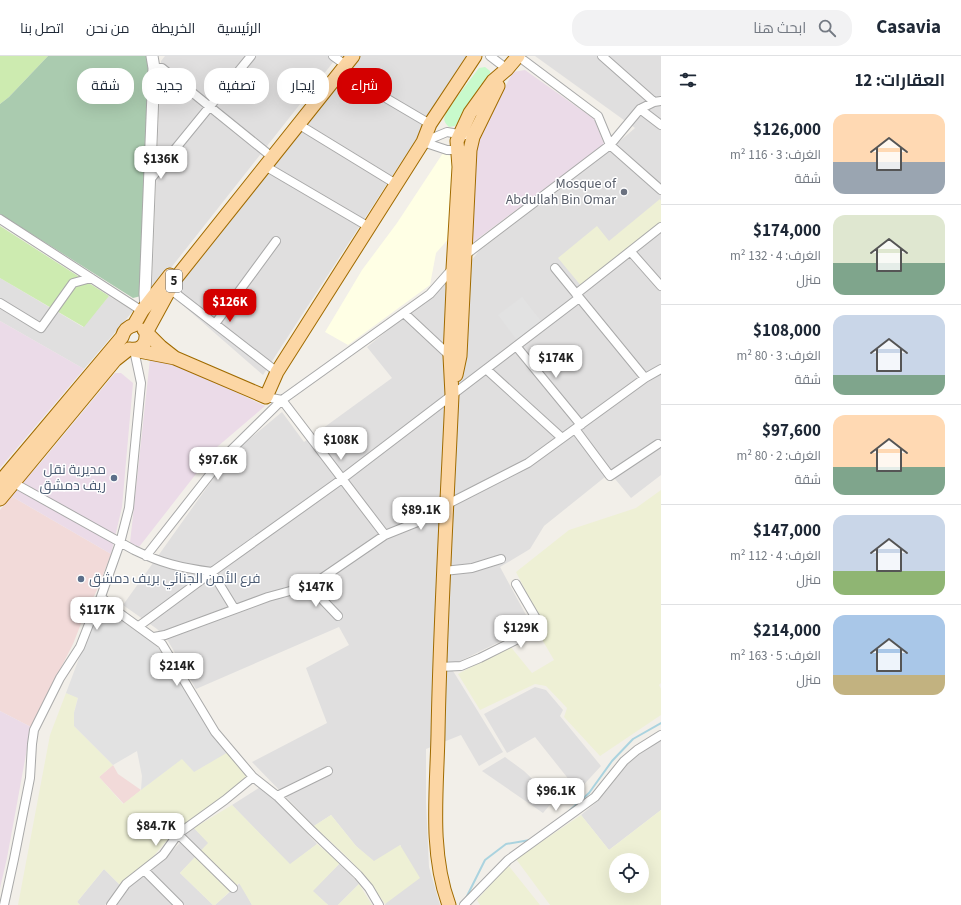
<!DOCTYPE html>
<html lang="ar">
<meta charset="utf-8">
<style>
body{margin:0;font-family:"Source Sans 3",Cairo,sans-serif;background:#f2f2f3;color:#1f2937;direction:rtl;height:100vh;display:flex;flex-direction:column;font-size:15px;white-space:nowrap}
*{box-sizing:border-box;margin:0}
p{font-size:13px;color:#747a83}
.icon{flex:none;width:22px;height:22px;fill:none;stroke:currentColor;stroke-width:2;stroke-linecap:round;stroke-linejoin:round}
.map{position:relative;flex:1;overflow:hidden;direction:ltr}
.side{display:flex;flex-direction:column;background:#fff;width:300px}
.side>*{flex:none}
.guide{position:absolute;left:12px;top:12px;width:380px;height:36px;direction:rtl;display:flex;gap:8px}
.tools{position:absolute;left:609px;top:797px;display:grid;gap:8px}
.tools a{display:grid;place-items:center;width:40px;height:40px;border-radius:50%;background:#fff;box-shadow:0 4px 16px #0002;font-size:20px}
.price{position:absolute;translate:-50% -34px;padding:0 9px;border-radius:8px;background:#fff;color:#222;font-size:13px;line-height:26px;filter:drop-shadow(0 1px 2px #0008)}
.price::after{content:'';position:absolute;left:50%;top:24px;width:12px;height:9px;margin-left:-6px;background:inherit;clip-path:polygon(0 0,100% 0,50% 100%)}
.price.current{background:#d40000;color:#fff}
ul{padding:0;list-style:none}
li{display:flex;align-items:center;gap:12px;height:100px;padding:0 16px}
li+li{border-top:1px solid #e0e1e3}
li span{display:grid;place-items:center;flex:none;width:112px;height:80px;border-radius:12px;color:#555}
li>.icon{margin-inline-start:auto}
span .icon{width:48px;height:48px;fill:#fffc;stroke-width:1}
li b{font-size:17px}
h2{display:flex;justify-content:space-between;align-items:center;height:48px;padding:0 16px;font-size:17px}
.tag{padding:0 14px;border-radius:16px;background:#fff;box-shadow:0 4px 16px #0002;font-size:14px;line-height:36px}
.tag.current{background:#d40000;color:#fff}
header{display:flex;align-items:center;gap:24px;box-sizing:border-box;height:56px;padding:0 20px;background:#fff;border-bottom:1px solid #e0e1e3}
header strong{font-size:19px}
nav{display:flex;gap:22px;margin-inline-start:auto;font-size:14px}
.search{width:280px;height:36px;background:#f2f2f3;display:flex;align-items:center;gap:10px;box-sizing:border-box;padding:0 14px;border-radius:16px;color:#747a83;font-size:15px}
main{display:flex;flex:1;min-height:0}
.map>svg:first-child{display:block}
.residential{fill:#e0dfdf}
.commercial{fill:#f2dad9}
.industrial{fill:#ebdbe8}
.education{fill:#ffffe5}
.farmland{fill:#eef0d5;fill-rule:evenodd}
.grass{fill:#cdebb0}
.cemetery{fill:#aacbaf}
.park{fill:#c8facc}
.parking{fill:#e2e2e2}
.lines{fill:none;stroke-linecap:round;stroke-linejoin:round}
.stream{stroke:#aad3df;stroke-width:2}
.minor-casing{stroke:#a9a9a9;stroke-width:10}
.tertiary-casing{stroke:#a9a9a9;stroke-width:13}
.primary-casing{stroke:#a06b00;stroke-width:15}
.minor{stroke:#fff;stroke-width:8}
.tertiary{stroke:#fff;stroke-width:11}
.primary{stroke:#fcd6a4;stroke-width:13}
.worship-dot{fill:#6b7280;stroke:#fff;stroke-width:1.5}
.service-dot{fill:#5c6f8a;stroke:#fff;stroke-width:1.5}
.labels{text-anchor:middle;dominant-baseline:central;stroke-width:3;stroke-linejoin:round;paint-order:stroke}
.shield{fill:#fff;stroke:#646464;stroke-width:1}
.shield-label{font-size:13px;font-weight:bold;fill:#222}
.worship-label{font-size:14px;fill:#5b616d;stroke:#fff;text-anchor:end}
.service-label{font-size:14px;fill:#4e5e75;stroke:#fff;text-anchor:end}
</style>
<header>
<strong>Casavia</strong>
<div class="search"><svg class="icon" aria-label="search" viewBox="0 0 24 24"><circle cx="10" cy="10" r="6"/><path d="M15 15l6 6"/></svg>ابحث هنا</div>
<nav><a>الرئيسية</a><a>الخريطة</a><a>من نحن</a><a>اتصل بنا</a></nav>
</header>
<main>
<section class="side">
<h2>العقارات: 12<svg class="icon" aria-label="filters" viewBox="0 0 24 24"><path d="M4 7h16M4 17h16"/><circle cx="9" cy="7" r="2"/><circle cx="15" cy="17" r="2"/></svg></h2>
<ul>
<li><span style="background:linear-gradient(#ffd9b3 60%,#9aa5b1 0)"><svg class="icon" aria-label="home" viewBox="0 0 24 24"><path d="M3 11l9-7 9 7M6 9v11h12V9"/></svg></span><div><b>$126,000</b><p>الغرف: 3 · 116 m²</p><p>شقة</p></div></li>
<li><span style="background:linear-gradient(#dfe7d0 60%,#7fa58c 0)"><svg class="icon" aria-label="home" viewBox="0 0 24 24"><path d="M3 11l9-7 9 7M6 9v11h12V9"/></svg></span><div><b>$174,000</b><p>الغرف: 4 · 132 m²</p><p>منزل</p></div></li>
<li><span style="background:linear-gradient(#c9d6e8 75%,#7fa58c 0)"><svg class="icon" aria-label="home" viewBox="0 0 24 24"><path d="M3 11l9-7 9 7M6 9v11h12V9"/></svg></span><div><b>$108,000</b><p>الغرف: 3 · 80 m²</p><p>شقة</p></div></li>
<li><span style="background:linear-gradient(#ffd9b3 65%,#7fa58c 0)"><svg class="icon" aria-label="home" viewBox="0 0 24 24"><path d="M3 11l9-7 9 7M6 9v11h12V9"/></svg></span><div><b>$97,600</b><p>الغرف: 2 · 80 m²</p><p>شقة</p></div></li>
<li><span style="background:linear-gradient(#c9d6e8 70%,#8fb573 0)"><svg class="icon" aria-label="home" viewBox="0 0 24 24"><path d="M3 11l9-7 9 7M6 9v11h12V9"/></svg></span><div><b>$147,000</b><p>الغرف: 4 · 112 m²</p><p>منزل</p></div></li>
<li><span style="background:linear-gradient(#a9c7e8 75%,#c2b280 0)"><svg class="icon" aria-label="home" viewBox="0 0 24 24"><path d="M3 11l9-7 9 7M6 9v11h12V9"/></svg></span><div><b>$214,000</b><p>الغرف: 5 · 163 m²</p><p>منزل</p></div></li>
</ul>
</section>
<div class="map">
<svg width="661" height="849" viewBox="0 0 661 849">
<rect width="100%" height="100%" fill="#f2efe9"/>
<path class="residential" d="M165 0H338L155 232 152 230 161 5Z
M358 0H470L263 319 170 238Z
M535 0H661V419L631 442 610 417 544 470 530 493 500 511 532 570 450 610 503 696 479 710 461 679 426 693V746L429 811 440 849H385L401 789 374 806 356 790 331 759 314 770 252 706 327 667 306 612 349 589 339 571 196 633 168 585 157 573 123 549 230 399 282 356 304 386 392 322 367 291 467 210 479 195 606 97 635 72Z
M0 222 83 271 109 240 133 255 84 313 0 265Z
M535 631 546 634 563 654 560 660 601 710 578 735 535 681 507 697 484 658Z
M661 684V754L609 794 581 759 599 744 628 708 642 696Z
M505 701 524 715 554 744 543 757 482 715Z
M262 730 317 788 290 809 232 749Z
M194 772 209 787 180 817 213 849H117L130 830 150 816 181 786 184 779Z
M340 807 359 828 338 849H328L312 835Z
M104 813 120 829 105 849H80L77 846Z
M240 827 252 849H215Z"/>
<path class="commercial" d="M11 440 111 498 97 534 84 560 73 588 31 671 0 655V454Z
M113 709 118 718 141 734 124 748 99 721Z"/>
<path class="industrial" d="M525 14 594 63 604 88 472 187 477 95 479 83 487 65 513 16Z
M0 265 84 313 0 412Z
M150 303 173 306 265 350 217 391 139 491 130 487Z
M115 317H121L133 327 122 451 111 498 11 440 42 405Z
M0 655 31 671 7 802 0 832Z"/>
<path class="education" d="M443 97 455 102 452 179 436 197 430 229 348 289 325 276 362 214 397 167Z"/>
<path class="farmland" d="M660 143 661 145V166L582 231 558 202 597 170 609 185Z
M661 434V627L659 629 661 633V659L600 700 564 661 567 652 546 630 535 628 480 654 458 618 510 590 532 617 554 604 536 573 541 565 516 516 569 474 636 452Z
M66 637 78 641 74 657V670L113 709 99 721 123 748 182 702 230 695 252 719 226 741 175 775 151 803 120 829 104 813 77 846 80 849H18L50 679Z
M232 749 290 808 317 788 340 807 313 835 328 849H252L239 827 215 849H213L180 817 208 787 194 772Z
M661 754V849H550L516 803 581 759 609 794ZM616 804H642V830H616Z
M331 759 356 790 374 805 400 789 420 822 385 848 367 822 347 801 314 770Z
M508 809 540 849H480L477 844Z
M359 828 372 849H338Z"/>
<path class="grass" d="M0 0H48L9 41 0 48Z
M0 170 109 240 84 271 0 222Z"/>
<path class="cemetery" d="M48 0H147L149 4 141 240 133 242 0 158V48L9 41Z"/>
<path class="park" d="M485 11 490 15 491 21 461 64 455 70 449 71C442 65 444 61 447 54L479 12Z"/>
<path class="parking" d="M522 241 541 265 517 284 498 259Z
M102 552H111L115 560 157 590 214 677 230 695 194 716 182 703 141 734 142 720 137 695 113 709 74 670V657L78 642 66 637 93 565Z"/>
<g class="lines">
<path class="stream" d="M569 755 589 737 612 705 633 683 661 667
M466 842 485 804 506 788 530 784"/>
<g class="minor-casing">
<path id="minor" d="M333 0 340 5
M490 0 507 13
M518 0 598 60 610 89 661 134
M602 0 654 46
M154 12H162L272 101
M340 15 430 68
M640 53 661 69
M298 68 396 128
M462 94H447L423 86 447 76 464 79
M265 110 369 171
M149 125 251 0
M0 163 142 255
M631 196 661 230
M464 200 610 89 640 53 654 46 661 45
M555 212 645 322
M170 233 277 316
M576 238 661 171
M0 247 41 272 73 227 91 222
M404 257 450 300
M215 268 276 185
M516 290 581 369
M486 313 562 382
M266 341 282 344 430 238 453 212
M575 373 610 420 658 388
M14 427 134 494C161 507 181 512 212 516L234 552
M146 500 223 402 282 344 385 479
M444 515 472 512 501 503
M312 529 318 539 338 560
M101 541 118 556 162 588 215 676 253 721 277 740 311 774 358 819 369 832 379 849
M139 570 212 516 342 423 579 242
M154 581 165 579 268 541 312 529 385 479 420 465 440 452 528 407 645 322 661 313
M439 611 461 610 480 602 526 579 537 564 516 528
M277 740 328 715
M178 778 233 832
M144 814 179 849
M4 849 14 803 30 722 32 688 34 674 60 622 80 591 91 563 98 549 120 487 129 452 141 327 134 294
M111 849 126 828 163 799 178 778 225 744 253 721
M464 849 508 804 595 741 624 705 637 694 661 679"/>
</g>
<g class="tertiary-casing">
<path id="tertiary" d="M146 251 145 238 154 12 152 0"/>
</g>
<g class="primary-casing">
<path id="primary" d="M134 294 175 302 161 291 144 274
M175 302 266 341 277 316 423 86 430 68 475 0
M456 319 460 300 470 94 473 81 498 30
M0 426 122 281C124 274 127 271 134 269L142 255 170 219
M0 443 115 304 129 293C141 295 147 288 146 277L176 222 353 0
M449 849C429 795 437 734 438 678 440 565 447 452 452 339L450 300 453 232V213L459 111 457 85 470 57 493 25 507 13 518 0"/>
</g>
<use href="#minor" class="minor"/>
<use href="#tertiary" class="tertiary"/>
<use href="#primary" class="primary"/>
</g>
<circle class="worship-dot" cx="624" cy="136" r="4"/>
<g class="service-dot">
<circle cx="114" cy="422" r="4"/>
<circle cx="81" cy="523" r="4"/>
</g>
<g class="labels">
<rect class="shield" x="166" y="214" width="16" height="22" rx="3"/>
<g class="shield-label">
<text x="174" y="225">5</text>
</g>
<g class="worship-label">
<text x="616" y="128">Mosque of<tspan x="616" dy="16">Abdullah Bin Omar</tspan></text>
</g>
<g class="service-label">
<text x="106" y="414">مديرية نقل<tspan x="106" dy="16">ريف دمشق</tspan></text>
<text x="89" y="523" text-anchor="start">فرع الأمن الجنائي بريف دمشق</text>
</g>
</g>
</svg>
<div class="tools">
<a><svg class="icon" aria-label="locate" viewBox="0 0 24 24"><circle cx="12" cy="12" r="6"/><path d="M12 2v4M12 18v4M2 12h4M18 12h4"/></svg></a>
</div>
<b class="price" style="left:161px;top:124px">$136K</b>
<b class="price current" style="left:230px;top:267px">$126K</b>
<b class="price" style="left:556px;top:323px">$174K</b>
<b class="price" style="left:341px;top:405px">$108K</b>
<b class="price" style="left:218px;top:425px">$97.6K</b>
<b class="price" style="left:421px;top:475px">$89.1K</b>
<b class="price" style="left:316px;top:552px">$147K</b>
<b class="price" style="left:97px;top:575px">$117K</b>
<b class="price" style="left:521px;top:593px">$129K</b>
<b class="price" style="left:177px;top:631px">$214K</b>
<b class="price" style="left:556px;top:756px">$96.1K</b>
<b class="price" style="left:156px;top:791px">$84.7K</b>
<div class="guide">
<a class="tag current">شراء</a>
<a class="tag">إيجار</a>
<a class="tag">تصفية</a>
<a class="tag">جديد</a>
<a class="tag">شقة</a>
</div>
</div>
</main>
